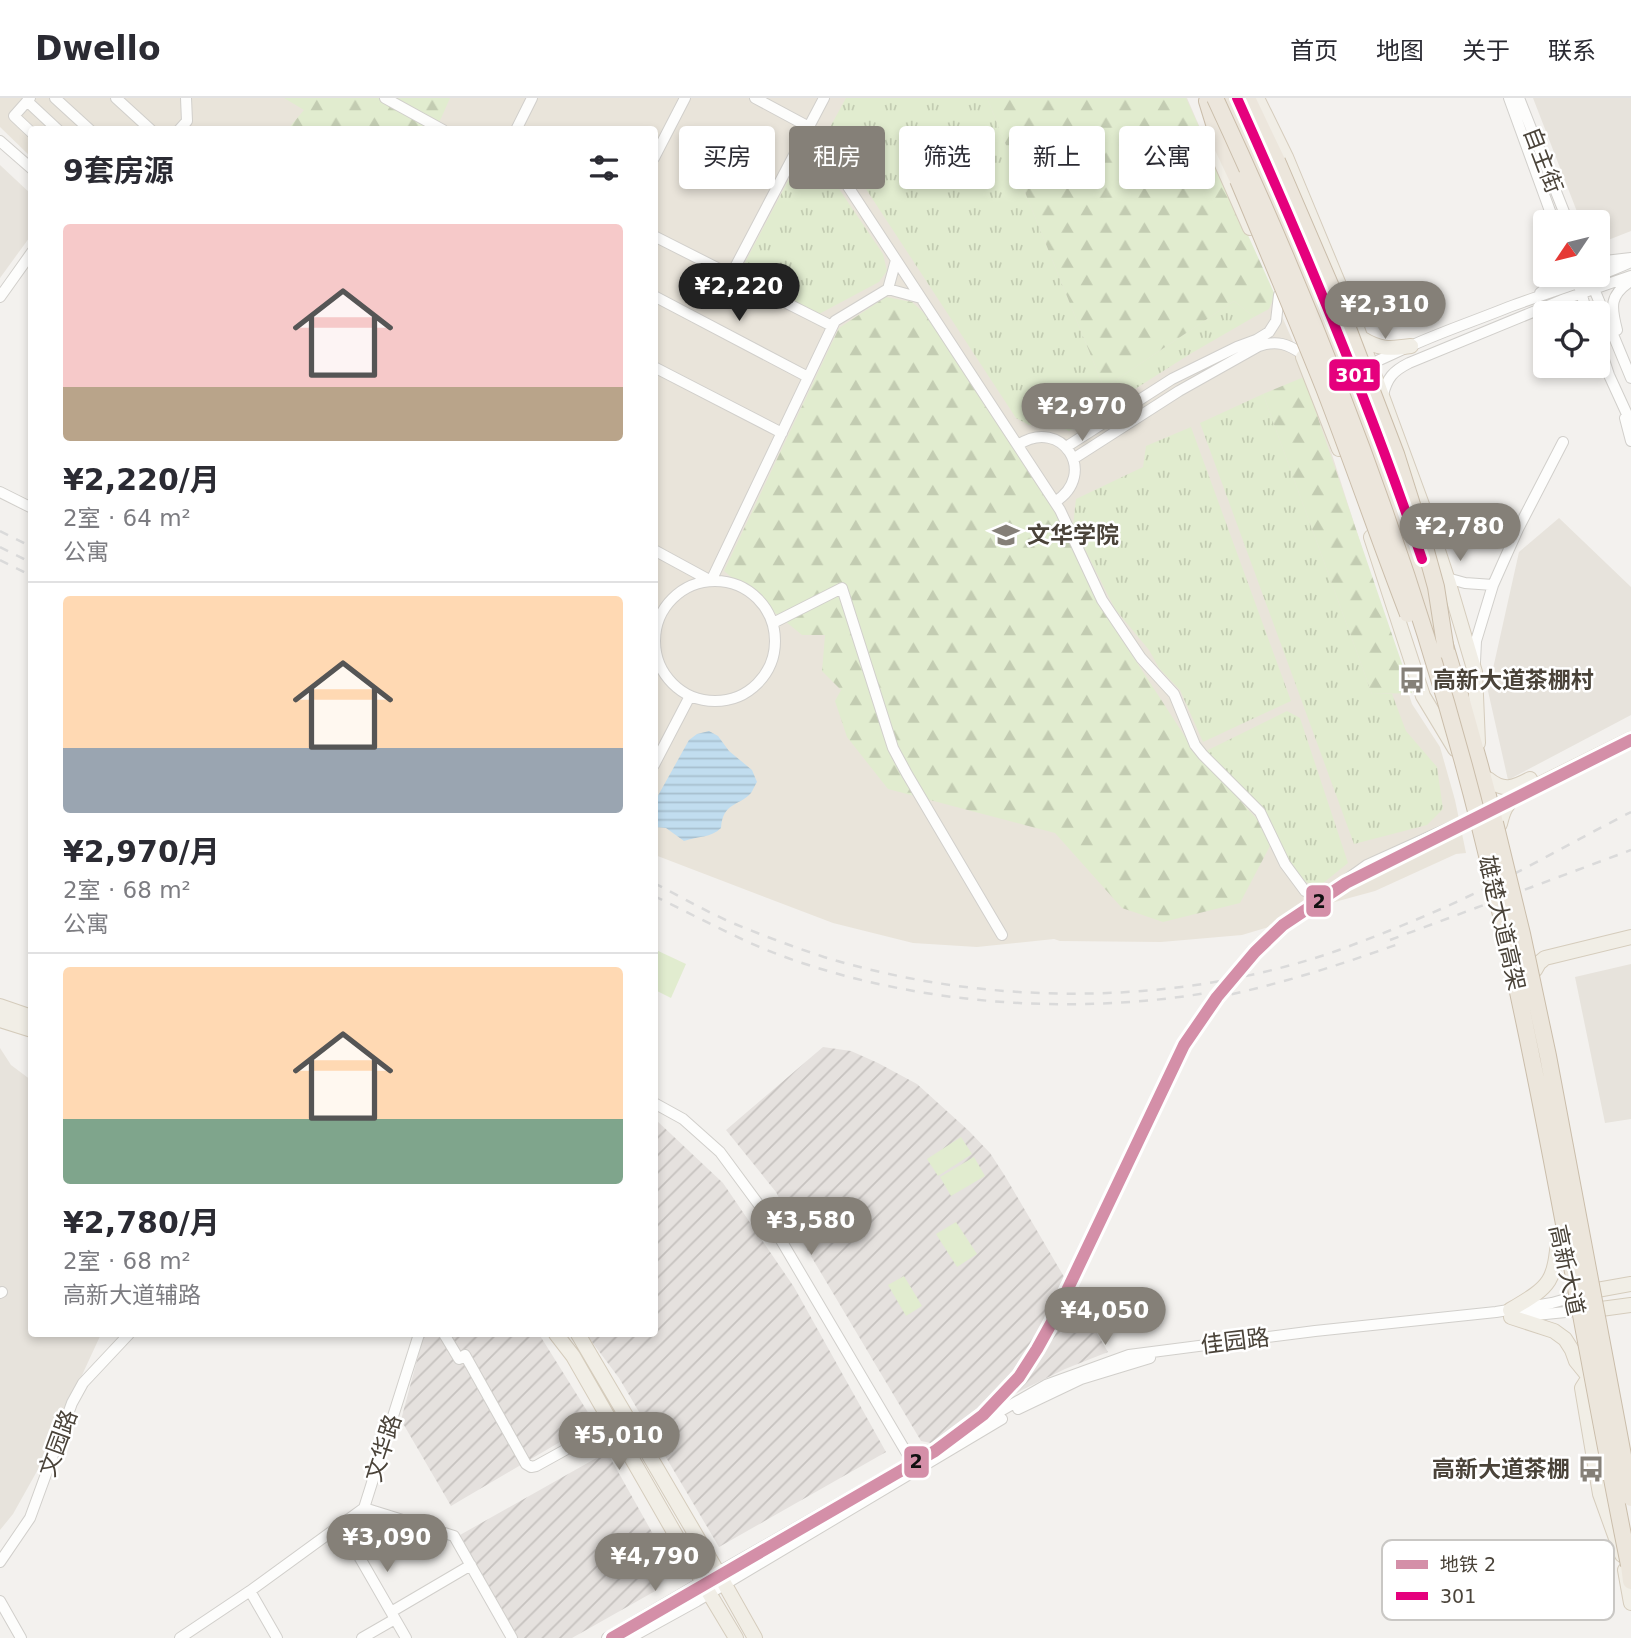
<!DOCTYPE html>
<html lang="zh">
<meta charset="utf-8">
<style>
body{margin:0;font-family:"DejaVu Sans","Noto Sans SC",sans-serif;background:#f2f2f3;color:#2b2b33;height:100vh;display:flex;flex-direction:column;font-size:26px;white-space:nowrap}
*{box-sizing:border-box;margin:0}
p{font-size:23px;color:#7c7c81}
.icon{flex:none;width:38px;height:38px;fill:none;stroke:currentColor;stroke-width:2;stroke-linecap:round;stroke-linejoin:round}
.map{position:relative;flex:1;overflow:hidden}
.panel{position:absolute;left:28px;top:28px;width:630px;height:1211px;display:flex;flex-direction:column;background:#fff;border-radius:7px;box-shadow:0 4px 10px #0003}
.panel>*{flex:none}
.hud{position:absolute;left:679px;top:28px;width:665px;height:63px;display:flex;gap:14px}
.needle{width:46px;rotate:235deg}
.controls{position:absolute;left:1533px;top:112px;display:grid;gap:14px}
.controls a{display:grid;place-items:center;width:77px;height:77px;border-radius:7px;background:#fff;box-shadow:0 4px 10px #0003;font-size:35px}
.price{position:absolute;translate:-50% -60px;padding:0 16px;border-radius:24px;background:#858078;color:#fff;font-size:23px;line-height:46px;filter:drop-shadow(0 2px 4px #0008)}
.price::after{content:'';position:absolute;left:50%;top:42px;width:21px;height:16px;margin-left:-10px;background:inherit;clip-path:polygon(0 0,100% 0,50% 100%)}
.price.active{background:#222;color:#fff}
ul{padding:0;list-style:none}
li{display:grid;align-content:center;gap:14px;height:371px;padding:0 35px}
li+li{border-top:2px solid #e1e1e2}
li span{display:grid;place-items:center;height:217px;border-radius:7px;color:#555}
li>.icon{margin-inline-start:auto}
span .icon{width:126px;height:126px;fill:#fffc;stroke-width:1}
li b{font-size:30px}
h2{display:flex;justify-content:space-between;align-items:center;height:84px;padding:0 35px;font-size:30px}
.tag{padding:0 24px;border-radius:7px;background:#fff;box-shadow:0 4px 10px #0003;font-size:24px;line-height:63px}
.tag.active{background:#858078;color:#fff}
header{display:flex;align-items:center;gap:42px;box-sizing:border-box;height:98px;padding:0 35px;background:#fff;border-bottom:2px solid #e1e1e2}
header strong{font-size:33px}
nav{display:flex;gap:38px;margin-inline-start:auto;font-size:24px}
.map>svg:first-child{display:block}
.residential{fill:#e7e3dc}
.industrial{fill:url(#industrial-furrows)}
.education{fill:#e9e4da}
.grass{fill:url(#grass-tufts)}
.forest{fill:url(#forest-firs)}
.green{fill:#e1eccf}
.water{fill:url(#water-rules)}
.lines{fill:none;stroke-linecap:round;stroke-linejoin:round}
.minor-casing{stroke:#d1cfcb;stroke-width:12}
.major-casing{stroke:#d5ccbc;stroke-width:16}
.highway-casing{stroke:#cabdaa;stroke-width:18}
.minor{stroke:#fdfdfc;stroke-width:10}
.major{stroke:#f1eee6;stroke-width:14}
.highway{stroke:#ece6dc;stroke-width:16}
.rail{stroke:#dadada;stroke-width:2.5;stroke-dasharray:9 9;stroke-linecap:butt}
.highway-bridge-casing{stroke:#cabdaa;stroke-width:18;stroke-linecap:butt}
.highway-bridge{stroke:#ece6dc;stroke-width:16}
.bus-1-casing{stroke:#fff;stroke-width:16}
.bus-1{stroke:#e5007d;stroke-width:10}
.metro-1-casing{stroke:#fff;stroke-width:18}
.metro-1{stroke:#d48fa8;stroke-width:12}
.labels{text-anchor:middle;dominant-baseline:central;stroke-width:5;stroke-linejoin:round;paint-order:stroke}
.street-label{font-size:23px;fill:#4a4339;stroke:#fff}
.poi-label{font-size:23px;font-weight:bold;fill:#4a4339;stroke:#fff;text-anchor:start}
.key{fill:#fff;stroke:#c9c7c4;stroke-width:2}
.key-label{font-size:19px;fill:#4a4339}
.line-badge{stroke:#fff;stroke-width:2.5}
.badge-label{font-size:19px;text-anchor:middle;font-weight:bold;fill:#fff}
.pale-badge-label{font-size:19px;text-anchor:middle;font-weight:bold;fill:#111}
</style>
<header>
<strong>Dwello</strong>
<nav><a>首页</a><a>地图</a><a>关于</a><a>联系</a></nav>
</header>
<div class="map">
<svg width="1631" height="1540" viewBox="0 0 1631 1540">
<defs>
<pattern id="industrial-furrows" width="10" height="10" patternUnits="userSpaceOnUse" patternTransform="scale(1.75)"><rect width="10" height="10" fill="#e5e1de"/><path d="M-1 1l2-2M0 10L10 0M9 11l2-2" fill="none" stroke="#c6c2bf"/></pattern>
<pattern id="grass-tufts" width="24" height="20" patternUnits="userSpaceOnUse" patternTransform="scale(1.75)"><rect width="24" height="20" fill="#e1eccf"/><path d="M3 7l-1-3M5 7V3M7 7l1-3M15 17l-1-3M17 17v-4M19 17l1-3" fill="none" stroke="#c3ccb2"/></pattern>
<pattern id="forest-firs" width="22" height="20" patternUnits="userSpaceOnUse" patternTransform="scale(1.75)"><rect width="22" height="20" fill="#e1eccf"/><path d="M5 1l3.5 6h-7zM16 11l3.5 6h-7z" fill="#c3ccb2"/></pattern>
<pattern id="water-rules" width="6" height="5" patternUnits="userSpaceOnUse" patternTransform="scale(1.75)"><rect width="6" height="5" fill="#c1ddef"/><path d="M0 2.5h6" fill="none" stroke="#a7bfce"/></pattern>
</defs>
<rect width="100%" height="100%" fill="#f3f1ee"/>
<path class="residential" d="M1533 0H1631V133L1598 146V124H1581Z
M0 67 31 96 32 136 0 180Z
M1559 420 1631 489V617L1508 682 1488 593 1519 454Z
M1631 866V1021L1605 1025 1575 879Z
M0 950 11 967 31 982 32 1236H101L41 1366 13 1416 0 1432Z"/>
<path class="industrial" d="M823 949 851 953 878 965 917 986 969 1033 990 1055 1005 1078 1108 1254 1065 1271 1022 1292 931 1345 921 1343 796 1133 776 1094 726 1032Z
M655 1021 723 1085 794 1189 886 1354 719 1449 619 1280 586 1236H654Z
M424 1236H539L594 1324 451 1408 401 1322Z
M607 1354 672 1470 657 1492 572 1540H516L460 1437Z"/>
<path class="education" d="M0 0H1187L1304 269 1412 606 1440 649 1455 702 1466 755 1456 756 1375 793 1331 805 1296 821 1242 837 1161 844 1060 843 1054 841 977 849 913 845 833 825 655 757 654 32H32L31 59 0 29Z"/>
<path class="grass" d="M846 0H987L1104 290 1234 203 1254 219 1190 256 1069 333 1051 325 1029 327 1016 320 828 33Z
M808 45 883 156 887 173 879 184 819 216 740 174Z
M1263 296 1372 596H1392L1406 633 1437 669 1443 711 1427 727 1354 746 1200 325Z
M1191 329 1291 603 1203 644 1180 592 1159 570 1149 552 1115 511 1073 428 1076 401 1143 369 1146 348Z
M1287 613 1300 620 1348 765 1317 790 1301 781 1291 766 1265 712 1206 653Z"/>
<path class="forest" d="M284 0H450L439 25 442 32 288 31 304 12Z
M987 0H1186L1275 197 1269 211 1254 219 1234 203 1104 290Z
M886 199 912 204 926 217 1054 411 1099 506 1195 654 1257 721 1271 746 1240 805 1163 824 1122 810 1055 735 888 691 847 639 835 603 841 592 822 573 825 537H802L724 473 839 230Z
M1304 279 1412 595 1372 596 1263 296Z"/>
<path class="green" d="M654 851 686 866 671 900 655 892Z
M961 1039 972 1056 938 1078 927 1061Z
M974 1059 985 1078 951 1098 940 1079Z
M956 1124 977 1156 957 1169 936 1136Z
M904 1178 922 1208 906 1218 888 1187Z"/>
<path class="water" d="M709 633 718 638 729 653 752 672 757 684C756 685 752 694 751 695 738 709 723 704 721 730 711 740 698 738 684 743L666 730 655 729V703L689 642 697 636Z"/>
<g class="lines">
<g class="minor-casing">
<path id="minor" d="M30 0 14 18 32 35
M55 0 90 32
M116 0 151 32
M385 0 443 32
M755 0 809 29 1060 412 1102 502 1141 560 1174 596 1195 647 1203 657 1260 714 1285 766 1305 793 1321 800 1367 767 1473 719
M1509 0 1554 124
M1519 0 1568 124
M27 3 58 32
M179 32 187 23 186 0
M516 32 532 0
M0 43 32 71
M654 60 685 0
M654 138 832 228
M1598 160 1605 163 1631 160
M731 177 824 0
M1576 177 1587 215
M1592 186 1631 280
M888 191 921 200
M1540 195 1549 188 1556 177
M654 198 808 279
M0 199 32 154
M1542 216 1556 213 1568 215
M1617 232C1611 209 1609 197 1631 183
M1598 244 1609 277 1631 325
M654 269 782 335
M1363 269C1381 262 1396 254 1413 247 1444 233 1477 222 1509 209 1549 194 1592 182 1631 164
M1383 297C1387 280 1393 273 1409 265L1562 202 1631 178
M1625 320 1631 343
M1018 347C1062 318 1099 376 1055 404
M1066 349 1172 281 1237 249 1256 242 1269 234 1276 223 1279 197
M1073 361 1179 293 1259 248C1277 242 1288 246 1302 256
M0 394 32 410
M654 452 711 483 835 223 888 191 896 162
M1447 480 1465 485 1493 487
M655 543a60 60 0 1 1 120 0a60 60 0 1 1-120 0Z
M773 525 842 490 893 650 907 676 1002 837
M1475 564 1476 543 1493 487 1518 431 1563 344
M654 667 690 598
M654 1005 683 1021 720 1054 765 1115 912 1364
M0 1195 2 1194
M1517 1219 1585 1212
M444 1236 459 1261 465 1257 526 1366 531 1369 536 1368 612 1326
M1018 1311 1081 1281 1150 1260
M364 1410 454 1438 512 1540
M341 1427 406 1540
M0 1464 30 1420 72 1305 83 1285 129 1236
M250 1493 277 1540
M0 1503 21 1540
M391 1514 471 1467
M180 1540 250 1493 364 1410 419 1236
M362 1540 395 1521
M607 1540 717 1475 1046 1287 1129 1257 1315 1233 1496 1214 1552 1205 1584 1196
M630 1540 697 1503 1002 1321"/>
</g>
<g class="major-casing">
<path id="major" d="M1257 0 1286 59 1357 230 1431 431 1449 486 1475 574 1478 645
M1216 53 1250 130
M1361 240C1380 252 1390 251 1411 248
M1303 259 1339 351
M1371 439 1423 598 1455 651
M1488 681C1504 694 1513 690 1530 681
M1500 726C1503 713 1506 706 1516 698L1631 641
M1535 872 1539 865 1545 860 1631 839
M0 908 32 919
M0 922 32 932
M1597 1192 1631 1186
M1601 1211 1631 1207
M1510 1212C1553 1187 1554 1184 1559 1135
M1511 1219 1554 1233 1565 1241 1572 1252 1576 1263 1589 1279 1582 1290 1600 1396 1622 1457
M556 1236 573 1258 709 1495 736 1540
M578 1236 724 1485 755 1540
M1625 1472 1631 1505"/>
</g>
<g class="highway-casing">
<path id="highway" d="M1233 0C1341 233 1432 476 1495 725
M1247 0 1277 63
M1207 3 1219 42 1238 82
M1629 1467 1631 1483"/>
</g>
<use href="#minor" class="minor"/>
<use href="#major" class="major"/>
<use href="#highway" class="highway"/>
<path class="rail" d="M0 433 32 449
M0 449 32 465
M0 462 32 478
M654 785C681 799 707 814 735 826 764 838 794 849 824 859 987 909 1178 909 1339 852 1382 836 1425 819 1467 799 1523 773 1576 742 1631 714
M654 798C691 816 727 835 764 851 904 907 1075 920 1223 892
M1390 842 1631 752
M1214 900C1278 887 1340 867 1401 845"/>
<g class="highway-bridge-casing">
<path id="highway-bridge" d="M1215 0C1324 234 1417 478 1480 729 1541 973 1579 1221 1629 1467
M1277 63 1341 212 1396 356 1421 435 1436 489 1446 553
M1238 82C1267 151 1296 220 1324 290 1353 365 1379 441 1408 516
M1495 725 1522 836 1548 958 1631 1400"/>
</g>
<use href="#highway-bridge" class="highway-bridge"/>
<g class="bus-1-casing">
<path id="bus-1" d="M1237 0C1305 151 1369 304 1422 461"/>
</g>
<use href="#bus-1" class="bus-1"/>
<g class="metro-1-casing">
<path id="metro-1" d="M612 1540 935 1353 983 1317 1019 1279 1037 1251 1052 1224 1184 947 1217 899 1255 854 1283 827 1346 785 1631 642"/>
</g>
<use href="#metro-1" class="metro-1"/>
</g>
<defs>
<g id="university-bare" transform="scale(2.1)"><path d="M0-5L7-2L0 1L-7-2ZM-4 1L0 2.5L4 1V4Q0 6-4 4Z" fill="#858078" stroke="#fff" stroke-width="2.5" paint-order="stroke"/></g>
<g id="bus-bare" transform="scale(2.1)"><path d="M-5-6H5V4H4V6H2V4H-2V6H-4V4H-5ZM-3.5-4V0h7V-4ZM-3.5 1.2v1.5H-2V1.2ZM2 1.2v1.5H3.5V1.2Z" fill="#858078" stroke="#fff" stroke-width="2.5" paint-order="stroke"/></g>
</defs>
<g fill-rule="evenodd">
<use href="#university-bare" x="1006" y="437"/>
<use href="#bus-bare" x="1412" y="582"/>
<use href="#bus-bare" x="1591" y="1371"/>
</g>
<g class="labels">
<g class="street-label">
<text transform="translate(1543 62) rotate(69)">自主街</text>
<text transform="translate(1502 825) rotate(77)">雄楚大道高架</text>
<text transform="translate(1567 1172) rotate(78)">高新大道</text>
<text transform="translate(1235 1243) rotate(-7)">佳园路</text>
<text transform="translate(58 1345) rotate(-70)">文园路</text>
<text transform="translate(383 1350) rotate(-72)">文华路</text>
</g>
<g class="poi-label">
<text x="1027" y="437">文华学院</text>
<text x="1433" y="582">高新大道茶棚村</text>
<text x="1570" y="1371" text-anchor="end">高新大道茶棚</text>
</g>
</g>
<rect x="1382" y="1442" width="232" height="80" rx="10" class="key"/>
<rect x="1396" y="1462" width="32" height="9" fill="#d48fa8"/>
<rect x="1396" y="1494" width="32" height="8" fill="#e5007d"/>
<g class="key-label">
<text x="1440" y="1473">地铁 2</text>
<text x="1440" y="1505">301</text>
</g>
<g class="line-badge">
<rect x="1328" y="260" width="53" height="34" rx="7" fill="#e5007d"/>
<rect x="1305" y="786" width="27" height="34" rx="7" fill="#d48fa8"/>
<rect x="903" y="1347" width="27" height="34" rx="7" fill="#d48fa8"/>
</g>
<g class="badge-label">
<text x="1355" y="284">301</text>
</g>
<g class="pale-badge-label">
<text x="1319" y="810">2</text>
<text x="916" y="1370">2</text>
</g>
</svg>
<div class="controls">
<a><svg class="needle" viewBox="-14 -14 28 28"><path d="M0-13l5 13h-10z" fill="#e53935"/><path d="M0 13l5-13h-10z" fill="#7c7c81"/></svg></a>
<a><svg class="icon" aria-label="locate" viewBox="0 0 24 24"><circle cx="12" cy="12" r="6"/><path d="M12 2v4M12 18v4M2 12h4M18 12h4"/></svg></a>
</div>
<b class="price active" style="left:739px;top:225px">¥2,220</b>
<b class="price" style="left:1385px;top:243px">¥2,310</b>
<b class="price" style="left:1082px;top:345px">¥2,970</b>
<b class="price" style="left:1460px;top:465px">¥2,780</b>
<b class="price" style="left:811px;top:1159px">¥3,580</b>
<b class="price" style="left:1105px;top:1249px">¥4,050</b>
<b class="price" style="left:619px;top:1374px">¥5,010</b>
<b class="price" style="left:387px;top:1476px">¥3,090</b>
<b class="price" style="left:655px;top:1495px">¥4,790</b>
<div class="hud">
<a class="tag">买房</a>
<a class="tag active">租房</a>
<a class="tag">筛选</a>
<a class="tag">新上</a>
<a class="tag">公寓</a>
</div>
<section class="panel">
<h2>9套房源<svg class="icon" aria-label="filters" viewBox="0 0 24 24"><path d="M4 7h16M4 17h16"/><circle cx="9" cy="7" r="2"/><circle cx="15" cy="17" r="2"/></svg></h2>
<ul>
<li><span style="background:linear-gradient(#f6c9c9 75%,#b9a48a 0)"><svg class="icon" aria-label="home" viewBox="0 0 24 24"><path d="M3 11l9-7 9 7M6 9v11h12V9"/></svg></span><div><b>¥2,220/月</b><p>2室 · 64 m²</p><p>公寓</p></div></li>
<li><span style="background:linear-gradient(#ffd9b3 70%,#9aa5b1 0)"><svg class="icon" aria-label="home" viewBox="0 0 24 24"><path d="M3 11l9-7 9 7M6 9v11h12V9"/></svg></span><div><b>¥2,970/月</b><p>2室 · 68 m²</p><p>公寓</p></div></li>
<li><span style="background:linear-gradient(#ffd9b3 70%,#7fa58c 0)"><svg class="icon" aria-label="home" viewBox="0 0 24 24"><path d="M3 11l9-7 9 7M6 9v11h12V9"/></svg></span><div><b>¥2,780/月</b><p>2室 · 68 m²</p><p>高新大道辅路</p></div></li>
</ul>
</section>
</div>
